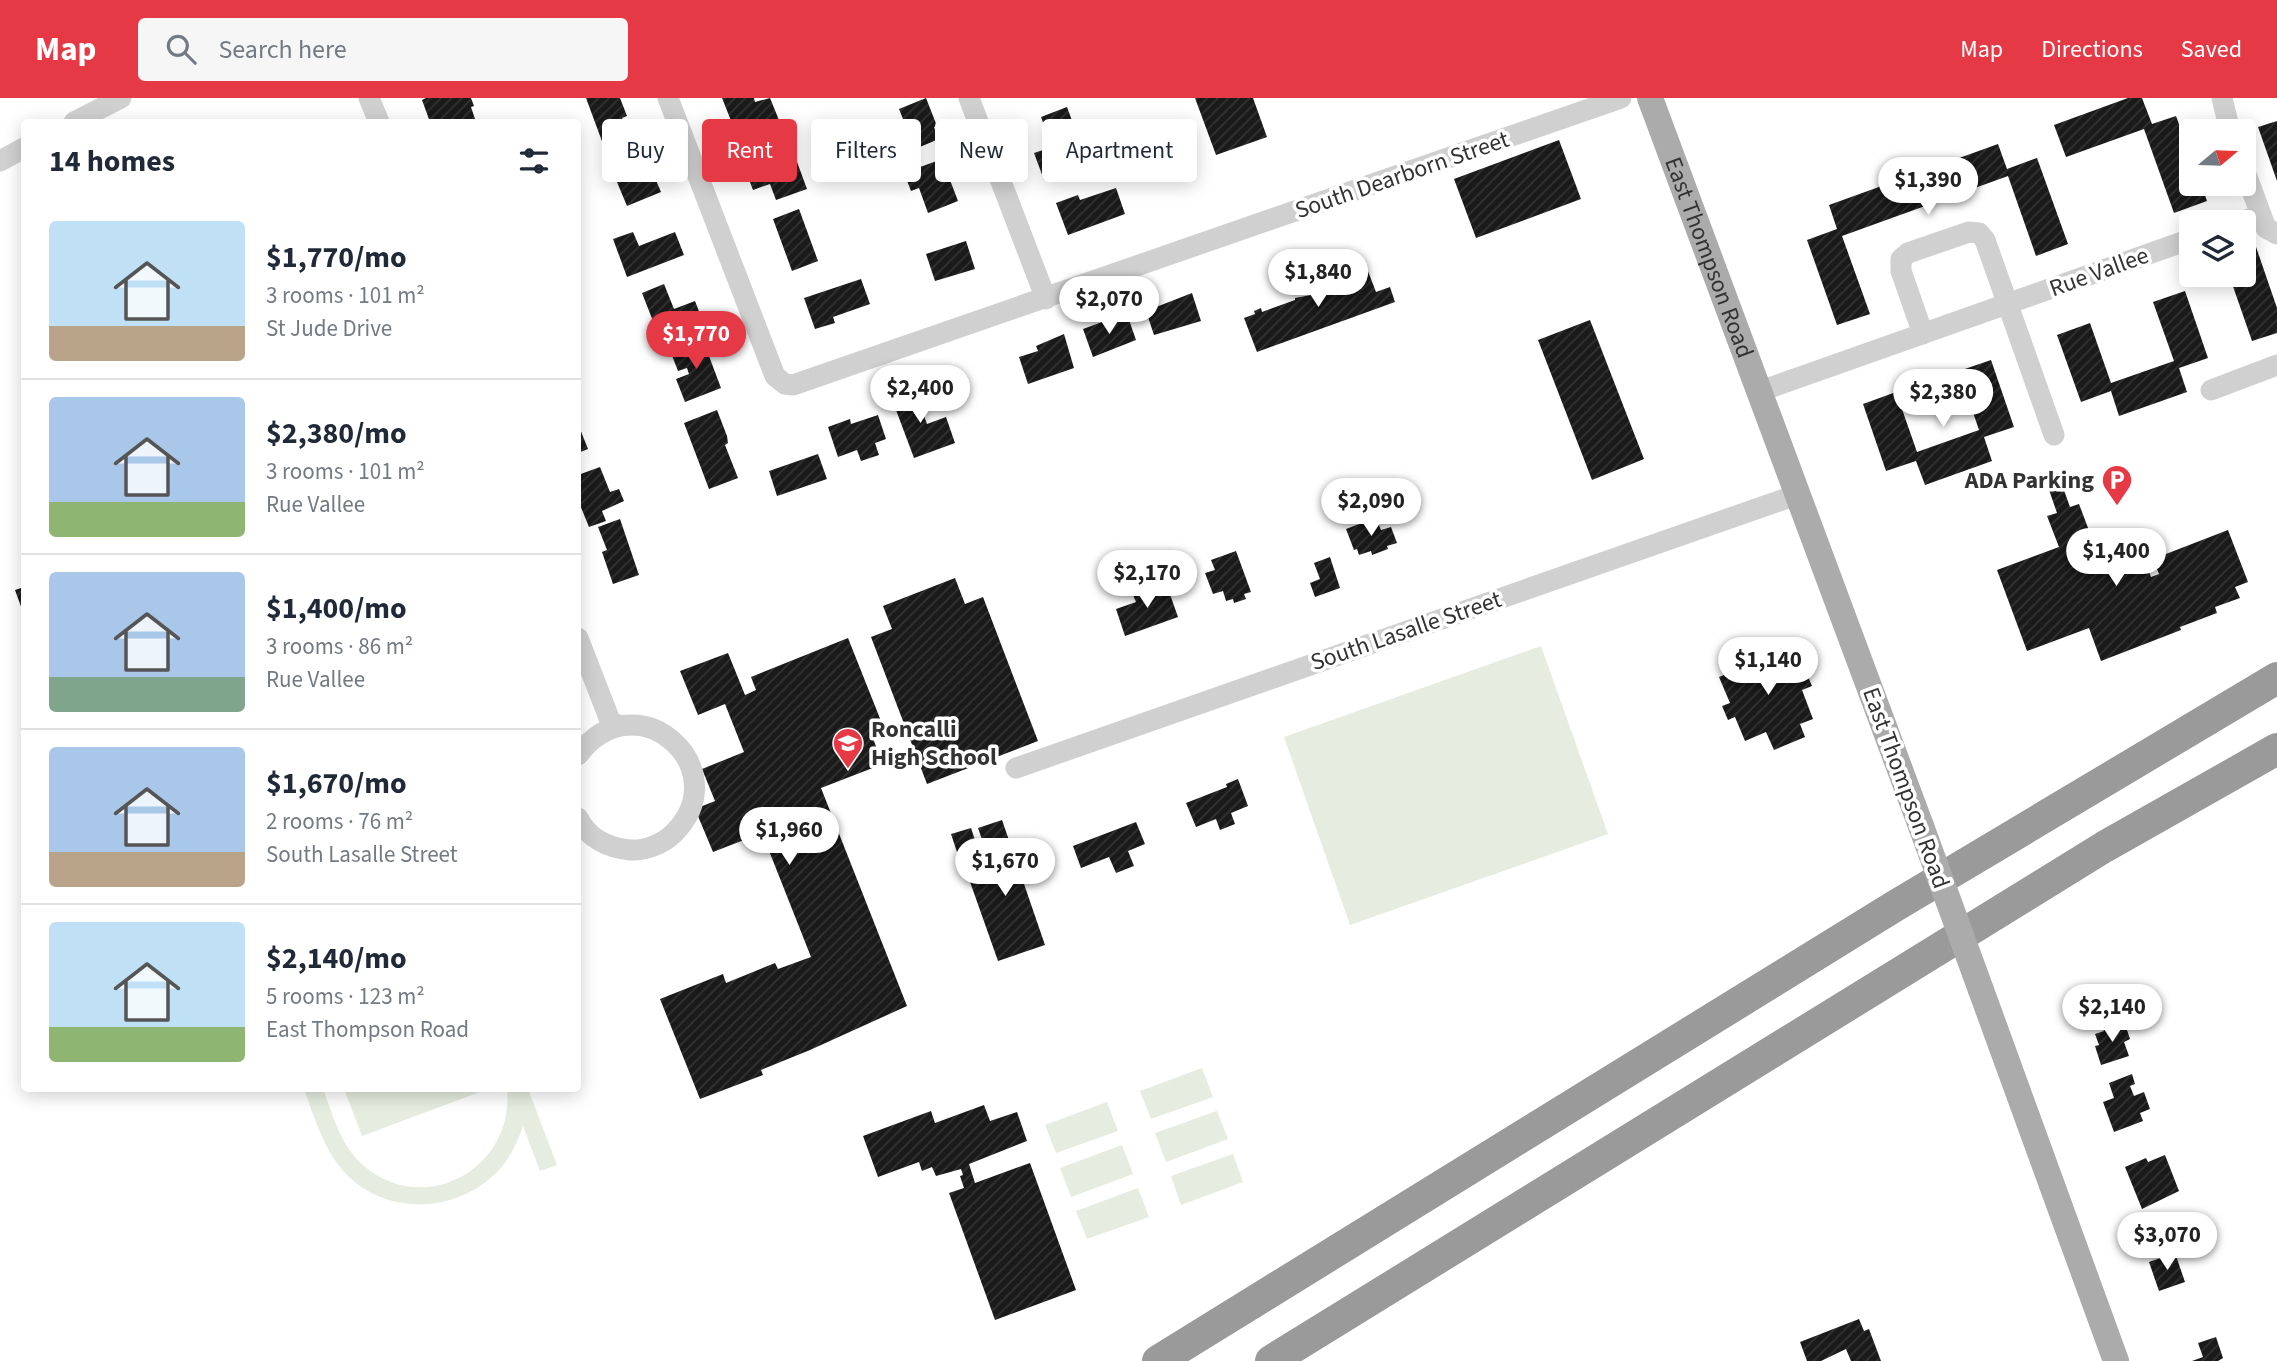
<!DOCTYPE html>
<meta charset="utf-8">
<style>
body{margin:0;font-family:"Source Sans 3",sans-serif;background:#f6f6f7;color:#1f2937;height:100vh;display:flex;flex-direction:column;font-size:26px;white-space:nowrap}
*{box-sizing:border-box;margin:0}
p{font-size:23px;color:#747a83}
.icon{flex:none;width:38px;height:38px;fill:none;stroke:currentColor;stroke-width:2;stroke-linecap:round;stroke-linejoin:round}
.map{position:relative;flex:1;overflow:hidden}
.details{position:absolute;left:21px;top:21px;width:560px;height:973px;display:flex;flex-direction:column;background:#fff;border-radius:7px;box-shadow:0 4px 18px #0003}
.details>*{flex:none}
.top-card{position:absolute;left:602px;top:21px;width:665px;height:63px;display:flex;gap:14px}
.needle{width:46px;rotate:71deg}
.buttons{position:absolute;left:2179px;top:21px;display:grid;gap:14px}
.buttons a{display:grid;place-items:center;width:77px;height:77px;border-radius:7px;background:#fff;box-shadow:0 4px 18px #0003;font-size:35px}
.price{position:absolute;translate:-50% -60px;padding:0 16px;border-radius:24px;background:#fff;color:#222;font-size:23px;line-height:46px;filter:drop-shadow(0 2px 4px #0008)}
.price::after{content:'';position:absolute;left:50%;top:42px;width:21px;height:16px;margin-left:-10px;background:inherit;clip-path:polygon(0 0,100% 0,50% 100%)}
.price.on{background:#e63946;color:#fff}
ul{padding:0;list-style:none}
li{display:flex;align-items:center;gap:21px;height:175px;padding:0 28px}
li+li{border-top:2px solid #e0e1e3}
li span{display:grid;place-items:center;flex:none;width:196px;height:140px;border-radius:7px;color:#555}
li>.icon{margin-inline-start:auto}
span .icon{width:84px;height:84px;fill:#fffc;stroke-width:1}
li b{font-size:30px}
h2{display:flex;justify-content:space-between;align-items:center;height:84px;padding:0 28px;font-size:30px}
.pill{padding:0 24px;border-radius:7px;background:#fff;box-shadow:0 4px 18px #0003;font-size:24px;line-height:63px}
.pill.on{background:#e63946;color:#fff}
header{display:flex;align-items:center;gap:42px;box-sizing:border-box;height:98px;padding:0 35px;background:#e63946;color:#fff}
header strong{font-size:33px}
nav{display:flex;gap:38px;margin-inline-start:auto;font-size:24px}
.search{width:490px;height:63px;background:#f6f6f7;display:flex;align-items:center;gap:18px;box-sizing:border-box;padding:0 24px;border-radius:7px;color:#747a83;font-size:26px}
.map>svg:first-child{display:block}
.grass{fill:#e6ecdf}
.building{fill:url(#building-hatch)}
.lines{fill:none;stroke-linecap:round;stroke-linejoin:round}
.minor{stroke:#d0d0d0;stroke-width:21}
.major{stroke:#ababab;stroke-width:26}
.highway{stroke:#9a9a9a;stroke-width:32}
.major-bridge{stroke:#ababab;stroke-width:26}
.labels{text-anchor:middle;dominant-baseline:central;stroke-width:7;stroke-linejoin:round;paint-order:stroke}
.street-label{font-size:24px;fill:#333;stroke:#fff}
.poi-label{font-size:24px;font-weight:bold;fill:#333;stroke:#fff;text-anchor:end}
</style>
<header>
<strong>Map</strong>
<div class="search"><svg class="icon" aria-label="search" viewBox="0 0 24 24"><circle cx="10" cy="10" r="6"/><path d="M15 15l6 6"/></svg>Search here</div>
<nav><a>Map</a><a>Directions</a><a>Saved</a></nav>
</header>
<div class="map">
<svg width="2277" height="1263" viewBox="0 0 2277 1263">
<defs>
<pattern id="building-hatch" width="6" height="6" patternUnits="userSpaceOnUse" patternTransform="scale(1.75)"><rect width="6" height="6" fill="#1a1a1a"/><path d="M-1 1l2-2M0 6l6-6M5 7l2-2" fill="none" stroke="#333"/></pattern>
</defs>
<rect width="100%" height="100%" fill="#fff"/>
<path class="grass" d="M1541 548 1608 736 1350 827 1284 639Z
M1202 970 1213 999 1151 1021 1140 993Z
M304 991H323C333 1017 340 1047 363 1067 424 1121 515 1070 507 991H528L557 1067 540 1073 523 1028C517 1045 510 1061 497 1074 457 1115 388 1118 347 1077 324 1053 315 1021 304 991Z
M344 991H488L362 1038Z
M1107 1004 1118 1033 1056 1055 1045 1027Z
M1217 1013 1228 1041 1166 1064 1155 1035Z
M1122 1047 1133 1076 1071 1099 1060 1070Z
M1233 1056 1243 1084 1181 1107 1171 1078Z
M1138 1090 1149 1119 1087 1141 1076 1113Z"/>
<path class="building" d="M426 0H471L474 8 471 9 476 24H430L422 2Z
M586 0H620L627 18 622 20 628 36 603 46Z
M722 0H754L755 4 770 0 781 27 767 33 770 42 743 53Z
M926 0 937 28 934 29 939 41 915 51 899 11Z
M1195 0H1253L1267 39 1216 57Z
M2128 0H2142L2152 26 2176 18 2191 59V86H2201L2207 103 2174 115 2144 31 2066 59 2054 27Z
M1067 9 1088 66 1044 82 1034 55 1052 49 1041 19Z
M2277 23V83L2258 29Z
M1559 42 1581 101 1476 140 1454 81Z
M1998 46 2007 71 2037 60 2068 146 2036 158 2008 78 1842 138 1870 216 1837 227 1807 142 1837 131 1829 107Z
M793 53 807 91 776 102 770 86 753 92 745 71Z
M634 54 640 70 649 66 661 94 627 108 609 65Z
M942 61 958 103 928 115 919 90 911 93 904 75Z
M1116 90 1125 116 1068 137 1056 105 1078 97 1080 102Z
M799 111 818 163 792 173 773 121Z
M633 134 639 148 675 134 684 157 627 179 613 141Z
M966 143 975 171 935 183 926 156Z
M2255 146 2277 210V235L2252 243 2229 177H2244V150Z
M1366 168 1376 194 1390 189 1395 204 1257 254 1244 220 1255 216 1254 213 1261 210 1262 214 1295 202V200L1311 197 1308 188 1333 179 1332 177 1342 173 1343 177Z
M861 181 870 206 833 219 835 225 815 231 804 200Z
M664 186 674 211 695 203 703 224 660 241 642 195Z
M2185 193 2208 260 2179 270 2187 294 2119 318 2111 293 2081 304 2057 237 2090 225 2111 285 2174 263 2153 204Z
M1192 195 1201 223 1154 237 1146 213Z
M1128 219 1136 242 1093 259 1083 231 1105 223 1107 226Z
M1590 222 1644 361 1592 382 1538 242Z
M1064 236 1074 270 1028 286 1019 259 1038 253 1036 248Z
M703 242 721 290 685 304 676 281 689 276 687 270 678 273 671 255Z
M1991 262 2014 329 1984 339 1992 363 1925 387 1916 363 1886 373 1863 306 1896 294 1917 354 1979 332 1959 273Z
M913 288 927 326 946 319 955 345 914 360 890 296Z
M717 312 727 338 728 345 725 347 738 380 709 391 684 325Z
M878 317 886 341 875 345 879 357 861 363 857 352 838 359 828 329 850 321 851 326Z
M578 326 588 351 578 355Z
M818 356 827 381 777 398 769 373Z
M600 369 610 394 619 391 624 403 602 413 606 423 589 429 578 402V377Z
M2061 384 2070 409 2079 406 2102 467 2130 457 2134 450 2148 459 2145 463 2151 479 2159 476 2153 461 2228 432 2248 484 2235 489 2240 500 2215 509 2217 515 2180 529 2181 532 2101 563 2089 530 2027 553 1997 472 2059 449 2047 418 2057 415 2048 389Z
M620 421 639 477 613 486 602 454 607 452 598 429Z
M1367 423 1368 427 1377 423 1381 432 1391 429 1397 445 1387 448 1388 451 1372 457 1371 453 1359 457 1357 451 1354 452 1346 431Z
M1236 453 1251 494 1244 496 1246 501 1234 505 1233 501 1226 503 1223 493 1213 496 1205 475 1215 472 1211 462Z
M1330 459 1340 490 1315 499 1310 485 1320 481 1314 465Z
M955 480 965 506 983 499 1038 643 927 686 871 539 892 531 883 508Z
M1166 485 1178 519 1125 538 1116 511 1136 504 1133 497Z
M24 489V517L15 492Z
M848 540 881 623 870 633 883 666 821 690 907 908 810 952 761 972 763 977 700 1001 660 901 723 876 726 885 775 865 778 871 811 859 762 735 713 754 695 711 715 703 702 671 744 654 725 606 698 617 680 573 728 555 745 597 756 592 751 579Z
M1768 546 1772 558 1784 553 1793 574 1804 569 1812 588 1802 592 1813 621 1800 626 1805 639 1774 652 1766 634 1745 643 1735 619 1728 622 1722 608 1730 605 1719 579 1743 569 1738 558Z
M1238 681 1248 708 1231 715 1235 726 1220 732 1216 721 1196 729 1186 705 1227 689 1226 686Z
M1002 722 1045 847 998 863 969 781 993 773 978 730Z
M1136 724 1145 746 1128 753 1134 768 1116 775 1109 759 1081 770 1073 748Z
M971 730 982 763 959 760 951 736Z
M2113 923 2116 932 2126 929 2130 941 2124 944 2129 958 2101 967 2095 948 2099 947 2095 936 2104 933 2102 927Z
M2132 976 2135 986 2130 988 2134 998 2144 994 2150 1011 2140 1015 2143 1023 2114 1034 2103 1004 2114 1000 2109 985Z
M984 1007 990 1023 1017 1014 1027 1043 969 1066 975 1085 1030 1065 1076 1192 995 1222 949 1095 964 1090 960 1078 963 1077 961 1071 936 1078 932 1069 922 1073 919 1064 878 1079 863 1038 931 1013 935 1025Z
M2165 1057 2179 1093 2142 1111 2125 1069 2146 1060 2148 1064Z
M2175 1155 2185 1184 2159 1193 2149 1164Z
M1859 1221 1864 1233 1869 1231 1881 1263H1851L1846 1251 1821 1263H1807L1800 1244Z
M2216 1239 2223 1260 2218 1263H2192L2203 1259 2198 1245Z"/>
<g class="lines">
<path class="minor" d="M369 0 379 24
M668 0 775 278 785 286 793 287 1621 0
M969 0 1046 201
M2222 0 2230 33
M74 24 121 0
M0 63 24 50
M2244 71 2266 130 2277 136
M2240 124 2261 117
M1923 236 1901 173V161L1908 155 1969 134 1979 135 1985 142 2054 337
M2211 292 2277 267
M1758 294 2191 141
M578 540 611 625 619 627
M578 657C637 579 738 671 674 735 663 746 645 753 630 752 608 750 588 740 578 720
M1016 670 1796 397"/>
<g class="major">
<path id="s1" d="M1650 0 1921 728"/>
<path d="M1981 892 2116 1263"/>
</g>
<path class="highway" d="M1158 1263 1895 808 2277 580
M1271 1263 2104 749 2277 651"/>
<path class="major-bridge" d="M1921 728 1981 892"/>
</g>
<defs>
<g id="parking-pin" transform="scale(1.575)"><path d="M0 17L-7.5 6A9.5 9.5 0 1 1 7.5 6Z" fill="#e63946" stroke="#fff"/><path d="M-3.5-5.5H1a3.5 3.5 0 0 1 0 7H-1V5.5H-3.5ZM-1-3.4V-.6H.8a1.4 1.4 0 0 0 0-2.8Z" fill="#fff"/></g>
<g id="school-pin" transform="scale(1.575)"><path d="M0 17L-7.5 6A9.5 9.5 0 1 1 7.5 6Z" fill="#e63946" stroke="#fff"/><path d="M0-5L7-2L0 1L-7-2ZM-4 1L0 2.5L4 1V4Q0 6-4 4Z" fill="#fff"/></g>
</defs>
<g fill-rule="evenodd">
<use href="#parking-pin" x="2117" y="382"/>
<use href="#school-pin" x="848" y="645"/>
</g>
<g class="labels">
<g class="street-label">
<text transform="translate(1402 77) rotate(-19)">South Dearborn Street</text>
<text stroke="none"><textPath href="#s1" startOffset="170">East Thompson Road</textPath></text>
<text transform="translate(2099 174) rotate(-20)">Rue Vallee</text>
<text transform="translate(1406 533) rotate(-19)">South Lasalle Street</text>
<text transform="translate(1906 690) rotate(70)">East Thompson Road</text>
</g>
<g class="poi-label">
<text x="2094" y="382">ADA Parking</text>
<text x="871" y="631" text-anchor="start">Roncalli<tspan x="871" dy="28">High School</tspan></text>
</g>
</g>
</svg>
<div class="buttons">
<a><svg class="needle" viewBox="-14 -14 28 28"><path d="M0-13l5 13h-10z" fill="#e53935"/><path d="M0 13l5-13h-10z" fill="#747a83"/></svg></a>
<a><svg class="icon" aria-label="layers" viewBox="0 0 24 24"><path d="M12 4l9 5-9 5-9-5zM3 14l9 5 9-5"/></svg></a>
</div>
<b class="price" style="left:1928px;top:119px">$1,390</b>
<b class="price" style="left:1318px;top:211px">$1,840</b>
<b class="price" style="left:1109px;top:238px">$2,070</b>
<b class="price on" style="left:696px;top:273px">$1,770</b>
<b class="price" style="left:920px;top:327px">$2,400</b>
<b class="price" style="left:1943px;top:331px">$2,380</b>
<b class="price" style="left:1371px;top:440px">$2,090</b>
<b class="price" style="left:2116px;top:490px">$1,400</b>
<b class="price" style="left:1147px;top:512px">$2,170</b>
<b class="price" style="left:1768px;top:599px">$1,140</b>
<b class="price" style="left:789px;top:769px">$1,960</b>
<b class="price" style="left:1005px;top:800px">$1,670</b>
<b class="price" style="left:2112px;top:946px">$2,140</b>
<b class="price" style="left:2167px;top:1174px">$3,070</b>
<div class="top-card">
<a class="pill">Buy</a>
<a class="pill on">Rent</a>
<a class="pill">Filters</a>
<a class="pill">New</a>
<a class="pill">Apartment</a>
</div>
<section class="details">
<h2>14 homes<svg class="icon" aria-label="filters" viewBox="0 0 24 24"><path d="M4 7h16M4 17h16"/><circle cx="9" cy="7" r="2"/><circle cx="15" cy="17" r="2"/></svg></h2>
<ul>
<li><span style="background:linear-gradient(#bfe0f5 75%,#b9a48a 0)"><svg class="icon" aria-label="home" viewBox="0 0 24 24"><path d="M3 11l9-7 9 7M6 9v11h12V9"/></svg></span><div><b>$1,770/mo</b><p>3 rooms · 101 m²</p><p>St Jude Drive</p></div></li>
<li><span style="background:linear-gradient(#a9c7e8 75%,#8fb573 0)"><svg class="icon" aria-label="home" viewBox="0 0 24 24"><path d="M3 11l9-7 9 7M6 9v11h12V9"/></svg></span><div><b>$2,380/mo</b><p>3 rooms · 101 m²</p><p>Rue Vallee</p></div></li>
<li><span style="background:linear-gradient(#a9c7e8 75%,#7fa58c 0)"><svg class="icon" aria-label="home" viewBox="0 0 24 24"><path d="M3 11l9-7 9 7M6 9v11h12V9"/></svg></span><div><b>$1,400/mo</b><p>3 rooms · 86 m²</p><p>Rue Vallee</p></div></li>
<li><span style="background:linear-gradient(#a9c7e8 75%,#b9a48a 0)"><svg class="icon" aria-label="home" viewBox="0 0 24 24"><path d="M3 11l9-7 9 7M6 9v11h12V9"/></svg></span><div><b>$1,670/mo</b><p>2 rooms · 76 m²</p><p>South Lasalle Street</p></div></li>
<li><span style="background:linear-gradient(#bfe0f5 75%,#8fb573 0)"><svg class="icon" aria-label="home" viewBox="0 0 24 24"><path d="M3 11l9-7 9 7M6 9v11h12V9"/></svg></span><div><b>$2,140/mo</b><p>5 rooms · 123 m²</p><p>East Thompson Road</p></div></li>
</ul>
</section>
</div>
